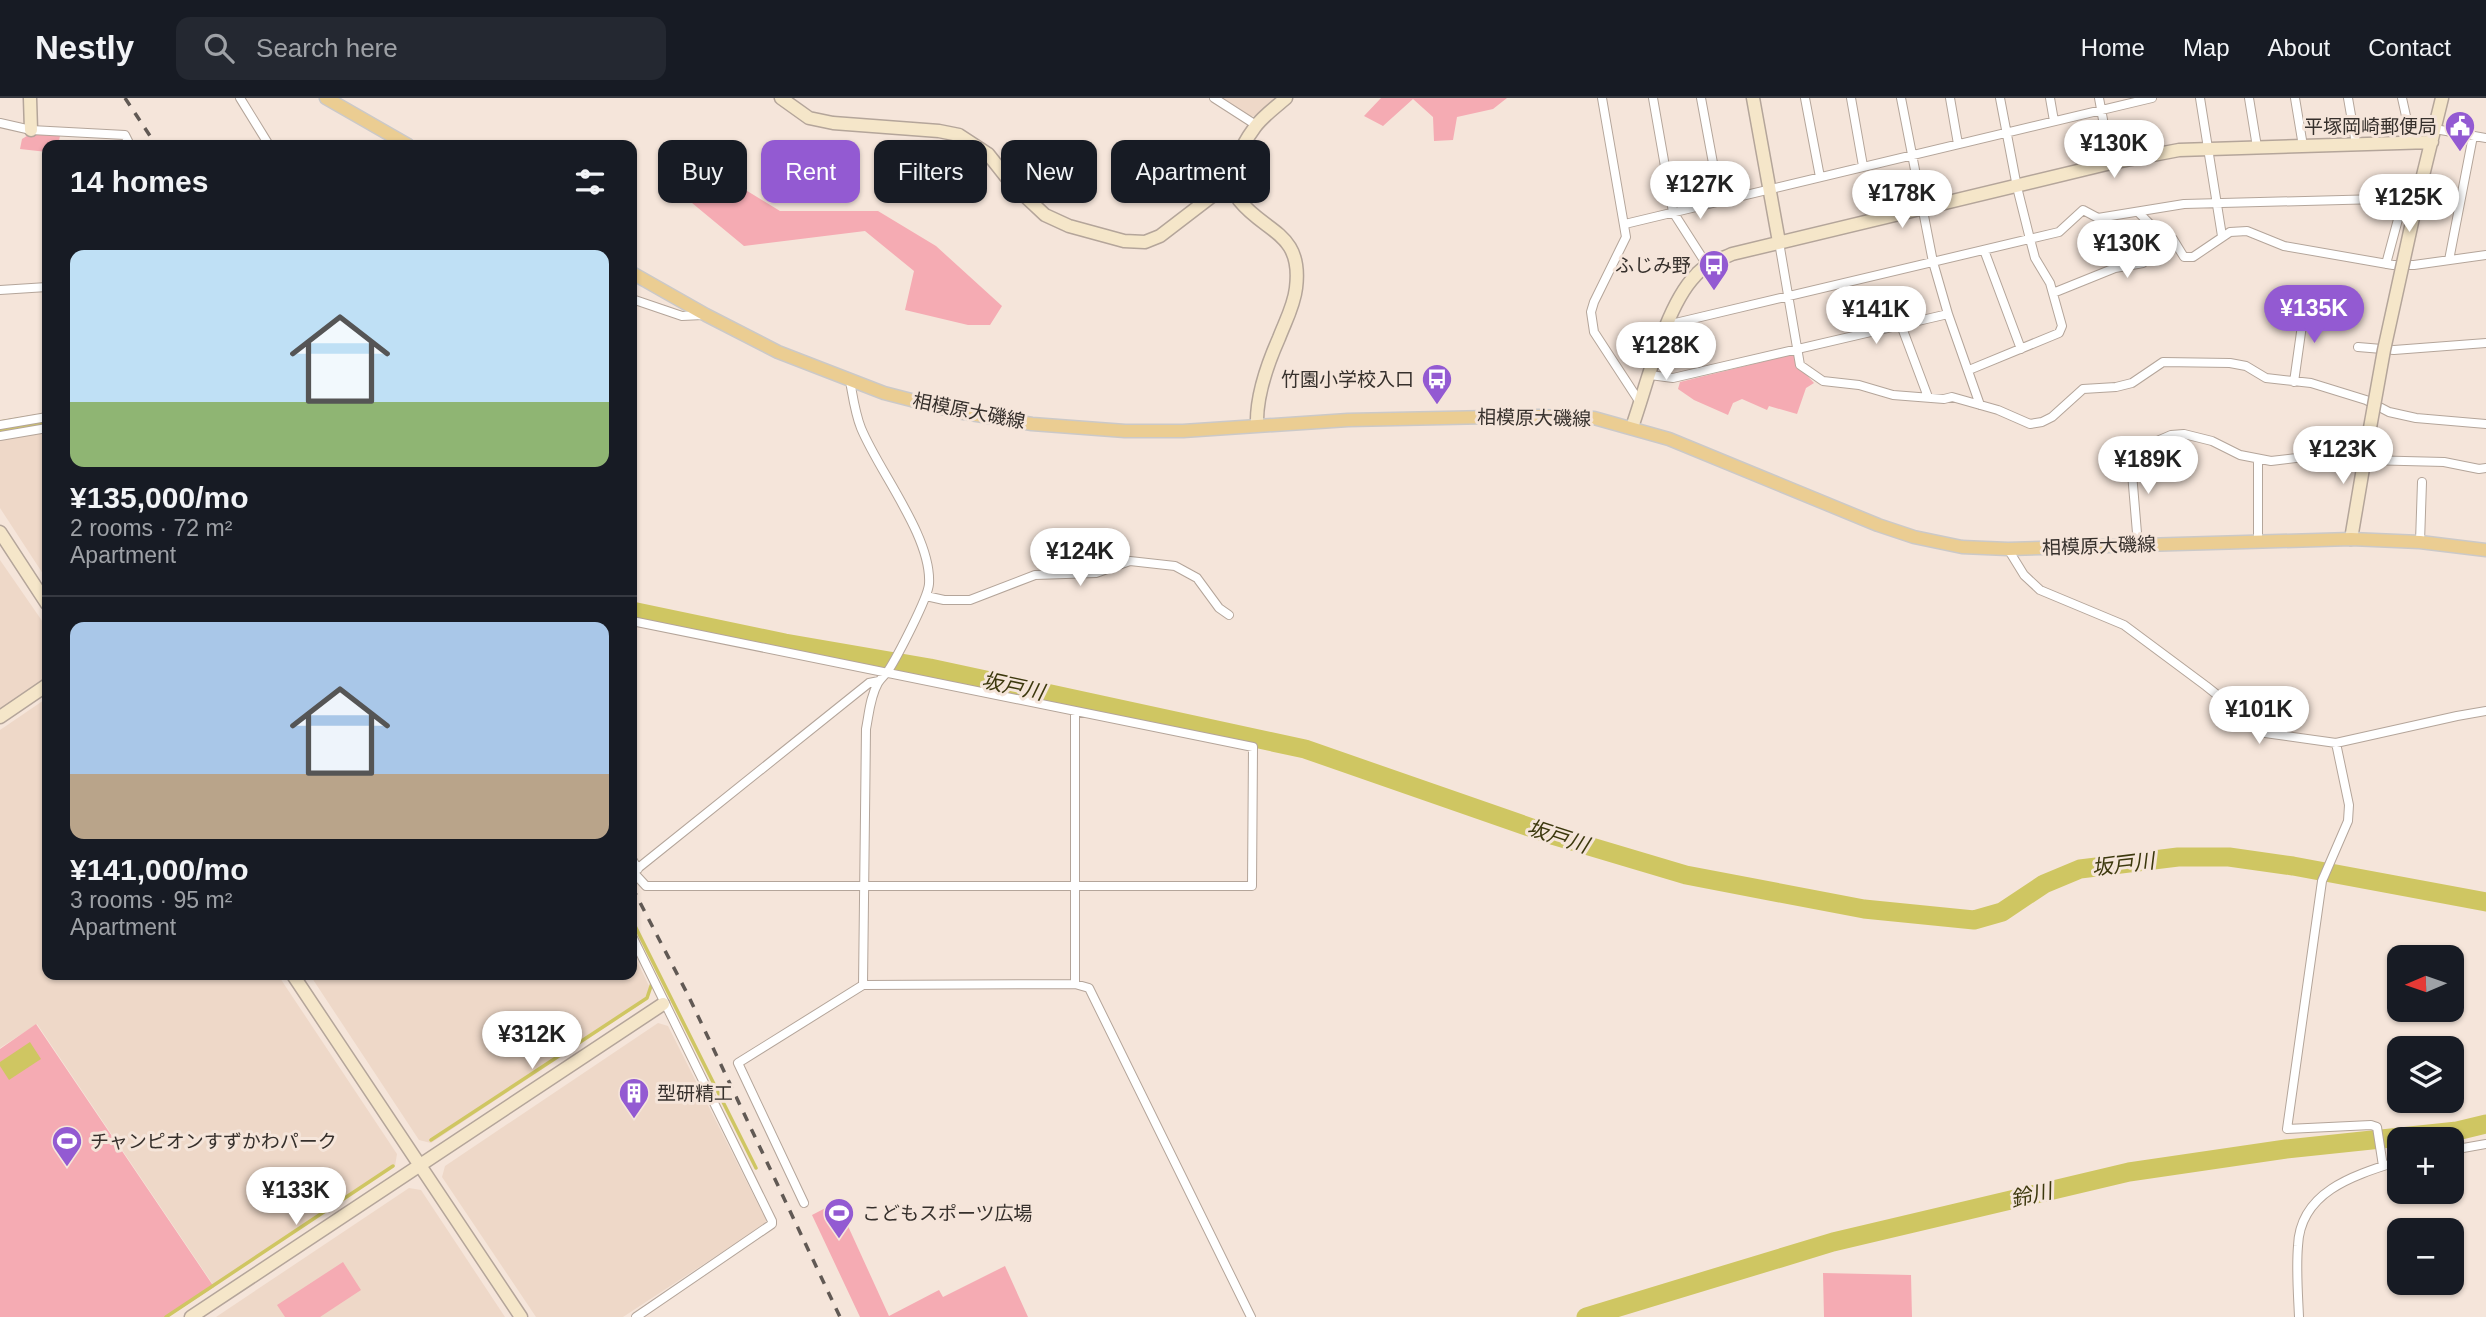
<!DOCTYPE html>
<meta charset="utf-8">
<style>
body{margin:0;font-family:Arial,"Noto Sans JP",sans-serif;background:#242831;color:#f1f3f6;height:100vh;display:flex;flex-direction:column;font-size:26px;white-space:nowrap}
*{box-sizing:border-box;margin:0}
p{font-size:23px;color:#9ea1a6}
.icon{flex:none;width:38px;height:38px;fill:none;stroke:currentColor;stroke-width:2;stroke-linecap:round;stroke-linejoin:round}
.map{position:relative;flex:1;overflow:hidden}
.details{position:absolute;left:42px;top:42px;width:595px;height:840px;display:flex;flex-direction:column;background:#171b24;border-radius:14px;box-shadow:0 2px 5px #0004}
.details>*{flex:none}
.banner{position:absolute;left:658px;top:42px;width:665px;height:63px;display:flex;gap:14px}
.needle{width:46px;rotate:268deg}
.buttons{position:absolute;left:2387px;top:847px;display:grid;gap:14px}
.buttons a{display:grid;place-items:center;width:77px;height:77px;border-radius:14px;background:#171b24;box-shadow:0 2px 5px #0004;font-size:35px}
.price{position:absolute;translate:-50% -60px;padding:0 16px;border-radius:24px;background:#fff;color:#222;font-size:23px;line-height:46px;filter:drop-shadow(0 2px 4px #0008)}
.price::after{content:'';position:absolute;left:50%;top:42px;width:21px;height:16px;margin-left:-10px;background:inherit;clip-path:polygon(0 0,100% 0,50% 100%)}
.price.current{background:#935ad2;color:#fff}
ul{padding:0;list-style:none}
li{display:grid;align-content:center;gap:14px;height:371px;padding:0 28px}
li+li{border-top:2px solid #363941}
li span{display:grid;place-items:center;height:217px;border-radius:14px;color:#555}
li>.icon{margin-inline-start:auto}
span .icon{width:126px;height:126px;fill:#fffc;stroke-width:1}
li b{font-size:30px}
h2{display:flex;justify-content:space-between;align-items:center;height:84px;padding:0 28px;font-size:30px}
.pill{padding:0 24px;border-radius:14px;background:#171b24;box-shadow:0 2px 5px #0004;font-size:24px;line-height:63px}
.pill.current{background:#935ad2;color:#fff}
header{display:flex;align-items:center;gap:42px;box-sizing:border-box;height:98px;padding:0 35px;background:#171b24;border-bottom:2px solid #363941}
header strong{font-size:33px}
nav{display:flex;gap:38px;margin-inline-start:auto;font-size:24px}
.search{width:490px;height:63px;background:#242831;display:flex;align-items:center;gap:18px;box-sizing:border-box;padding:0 24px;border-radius:14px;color:#9ea1a6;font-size:26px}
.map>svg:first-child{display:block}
.built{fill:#eed8c8}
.green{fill:#f5abb3}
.water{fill:#cfc662}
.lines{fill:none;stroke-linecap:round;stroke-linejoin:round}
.stream{stroke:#cfc662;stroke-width:3.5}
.river{stroke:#cfc662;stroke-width:19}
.street-casing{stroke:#b4a59a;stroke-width:10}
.secondary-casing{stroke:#b4a59a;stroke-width:15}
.primary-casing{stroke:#cbc9c8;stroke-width:15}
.street{stroke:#fff;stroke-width:8}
.secondary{stroke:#f5e6c9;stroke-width:12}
.primary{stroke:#ebcd92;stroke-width:12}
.rail{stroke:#615954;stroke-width:3.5;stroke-dasharray:9 9;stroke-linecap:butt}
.secondary-bridge-casing{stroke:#b4a59a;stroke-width:15;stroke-linecap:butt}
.secondary-bridge{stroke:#f5e6c9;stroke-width:12}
.labels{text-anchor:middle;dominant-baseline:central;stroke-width:6;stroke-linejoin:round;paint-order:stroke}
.poi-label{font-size:19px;fill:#36302c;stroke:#f5e5da;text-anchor:end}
.street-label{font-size:19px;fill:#36302c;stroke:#f5e5da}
.water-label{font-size:21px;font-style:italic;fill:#3c380d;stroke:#f5e5da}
</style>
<header>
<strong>Nestly</strong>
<div class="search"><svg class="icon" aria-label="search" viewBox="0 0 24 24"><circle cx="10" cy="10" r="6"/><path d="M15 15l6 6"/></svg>Search here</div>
<nav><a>Home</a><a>Map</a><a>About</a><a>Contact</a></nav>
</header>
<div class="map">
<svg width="2486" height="1219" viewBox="0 0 2486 1219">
<rect width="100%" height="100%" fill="#f5e5da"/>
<path class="built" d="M1219 0H1275L1255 18 1249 19Z
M47 333V482L0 410V342Z
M0 462 47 530V579L0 612Z
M47 600V877H278L397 1056 395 1068 214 1188 37 926 0 950V632Z
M632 853 651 892 648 901 431 1045 419 1042 310 877H632Z
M658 925 668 928 766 1122 765 1126 623 1219H536L442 1079 445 1068Z
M409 1090 421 1092 505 1219H216Z"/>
<path class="green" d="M1381 0H1507L1493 11 1457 19 1453 42 1434 43 1433 19 1413 1 1383 28 1364 18Z
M30 36 60 38 58 47H47V54L20 51 22 41Z
M703 66 780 113H878L936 148 1002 208 990 227H968L905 212 914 173 865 133 744 148 686 100Z
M1794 256 1802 272 1814 285 1806 290 1797 316 1769 308 1767 312 1742 301 1733 305 1728 317 1694 302 1678 291 1680 284Z
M36 926 214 1189 168 1219H0V951Z
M837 1104 889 1218 939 1192 943 1199 1005 1168 1028 1219H860L812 1117Z
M343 1164 361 1192 320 1219H285L277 1207Z
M1823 1175 1911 1177 1912 1219H1824Z"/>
<path class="water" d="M30 944 41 961 9 982 0 968V964Z"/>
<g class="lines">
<path class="stream" d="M632 822 756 1070
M431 1042 647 900 652 885
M166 1219 393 1068"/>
<path class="river" d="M0 332 47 324
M632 513 785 545 930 570 1305 651 1555 738 1686 777 1864 811 1974 822 2002 814 2044 786 2080 771 2178 759H2229L2293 768 2486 804
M1586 1219 1833 1144 2129 1074 2286 1051 2457 1033 2486 1026"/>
<g class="street-casing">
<path id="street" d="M240 0 269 47
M1214 0 1256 27
M1602 0 1626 139 1594 204 1591 214 1594 234 1641 306
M1653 0 1673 114 1707 167
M1701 0 1720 103
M1805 0 1820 79
M1851 0 1863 68
M1901 0 1933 164 1948 216 1980 307
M1950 0 1958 46
M2050 0 2054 23
M2099 0 2111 65
M2200 0 2222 138
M2249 0 2257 49
M2295 0 2303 48
M2348 0 2356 46
M2402 0 2412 45
M0 25 31 32 125 37 130 47
M2435 31 2486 40
M2138 114 2151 127 2173 141 2184 159H2193L2230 134 2247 133 2284 148 2393 167H2414L2486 157
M1625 126 2152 0
M1779 144 1800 267 1823 283 1859 287 1893 297 1944 301 1952 299 1998 312 2030 326 2042 324 2052 319 2083 291 2116 289 2132 285 2163 264 2230 265 2246 268 2266 280 2311 285 2366 302 2389 314 2416 320 2486 326
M1984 152 2021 251
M2449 162 2473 38
M2386 166 2404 99
M0 192 47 189
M2053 195 2115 170 2143 165 2149 157 2148 132 2151 127
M632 201 682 218 703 217
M2303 217 2316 219
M1667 227 2059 134 2083 112 2098 120 2184 106 2418 100
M1901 227 1928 299
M2358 249 2394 252 2486 245
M1969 272 2059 235 2062 228 2050 185 2035 160 2030 141 2017 89 2000 0
M1650 277 1673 280 1948 216
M850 283C853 299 855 315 861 330 879 374 932 439 929 486 928 500 897 559 888 573 885 577 881 580 878 585 870 599 869 616 866 631L863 887 1075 886 1089 890 1251 1219
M2294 284 2305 206
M0 327 47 319
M0 338 47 330
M2258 361V444
M2420 444 2422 384
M2138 447 2130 351 2143 349 2171 337 2184 336 2212 343 2240 357 2271 363 2312 358 2365 362 2444 364 2479 371 2486 370
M2008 451 2024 477 2040 492 2124 527 2206 588 2265 635 2336 645 2457 618 2486 613
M926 498 944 502H970L1035 477 1096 475 1130 463 1175 468 1197 480 1219 510 1229 517
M632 523 1253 649 1252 788H646L633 774
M2336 645 2349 707 2348 723 2322 783 2287 1031 2371 1027 2377 1029 2383 1068
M632 761 638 771
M632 775 869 585 879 583
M632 838 772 1123V1126L636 1219
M1075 886V613
M2452 1052 2486 1046
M804 1105 738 965 863 887
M2299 1219C2298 1195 2296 1171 2298 1148 2300 1093 2355 1077 2399 1063"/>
</g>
<g class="secondary-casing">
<path id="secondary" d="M30 0 31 32
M781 0 809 20 833 25 939 33 959 37 988 56 1011 85 1045 117 1069 128 1124 143 1145 144 1160 138 1220 92 1232 87
M1753 0 1779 144
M2416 106 2442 0
M1257 327C1256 298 1267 267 1279 240 1285 224 1294 208 1296 190 1303 134 1265 135 1239 102 1223 81 1241 48 1255 29 1263 18 1276 9 1286 0
M1632 329C1647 287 1665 209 1695 178 1705 166 1719 162 1732 156L2111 65 2179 52 2432 44
M0 434 47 506
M2351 441 2368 341
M0 619 47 587
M293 877 521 1219
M191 1219 663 906"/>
</g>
<g class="primary-casing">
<path id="primary" d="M326 0 408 47
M632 175 706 217 778 254 884 295 958 314 1032 326 1125 333H1183L1348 322 1538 318 1594 320 1669 341 1878 427 1914 439 1962 449 2008 451 2351 441 2420 444 2486 452"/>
</g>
<use href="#street" class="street"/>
<use href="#secondary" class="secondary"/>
<use href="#primary" class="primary"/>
<path class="rail" d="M125 0 156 47
M632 789 689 899 840 1219"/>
<g class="secondary-bridge-casing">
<path id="secondary-bridge" d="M2368 341 2384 252 2416 106"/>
</g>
<use href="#secondary-bridge" class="secondary-bridge"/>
</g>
<defs>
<g id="civic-pin" transform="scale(1.575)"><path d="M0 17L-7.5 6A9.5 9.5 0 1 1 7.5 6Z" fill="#935ad2" stroke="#f5e5da"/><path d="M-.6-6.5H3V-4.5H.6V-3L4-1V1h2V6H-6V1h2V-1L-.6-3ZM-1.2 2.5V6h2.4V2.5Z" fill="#fff"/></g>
<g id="bus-pin" transform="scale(1.575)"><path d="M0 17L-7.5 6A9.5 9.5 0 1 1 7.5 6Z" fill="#935ad2" stroke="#f5e5da"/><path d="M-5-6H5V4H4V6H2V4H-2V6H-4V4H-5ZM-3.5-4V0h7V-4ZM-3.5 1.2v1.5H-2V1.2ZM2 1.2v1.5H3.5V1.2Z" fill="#fff"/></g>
<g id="building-pin" transform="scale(1.575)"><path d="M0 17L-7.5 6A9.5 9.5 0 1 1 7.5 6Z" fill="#935ad2" stroke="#f5e5da"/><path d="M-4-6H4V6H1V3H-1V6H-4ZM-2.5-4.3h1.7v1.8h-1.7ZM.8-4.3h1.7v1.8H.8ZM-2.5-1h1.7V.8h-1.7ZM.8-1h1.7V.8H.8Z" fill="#fff"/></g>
<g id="stadium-pin" transform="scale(1.575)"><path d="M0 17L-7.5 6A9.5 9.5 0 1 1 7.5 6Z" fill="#935ad2" stroke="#f5e5da"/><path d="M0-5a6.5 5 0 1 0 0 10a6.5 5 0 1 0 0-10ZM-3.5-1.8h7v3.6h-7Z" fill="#fff"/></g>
</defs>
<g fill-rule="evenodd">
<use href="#civic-pin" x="2460" y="28"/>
<use href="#bus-pin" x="1714" y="167"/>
<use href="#bus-pin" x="1437" y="281"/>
<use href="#building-pin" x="634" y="995"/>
<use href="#stadium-pin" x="67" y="1043"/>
<use href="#stadium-pin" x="839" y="1115"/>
</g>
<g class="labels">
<g class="poi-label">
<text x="2437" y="28">平塚岡崎郵便局</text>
<text x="1691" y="167">ふじみ野</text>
<text x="1414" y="281">竹園小学校入口</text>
<text x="657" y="995" text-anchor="start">型研精工</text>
<text x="90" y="1043" text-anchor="start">チャンピオンすずかわパーク</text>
<text x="862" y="1115" text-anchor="start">こどもスポーツ広場</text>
</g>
<g class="street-label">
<text transform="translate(969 313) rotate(11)">相模原大磯線</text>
<text transform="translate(1534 320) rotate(1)">相模原大磯線</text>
<text transform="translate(2099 448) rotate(-2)">相模原大磯線</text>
</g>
<g class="water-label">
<text transform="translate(1013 588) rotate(12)">坂戸川</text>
<text transform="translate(1558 738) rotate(18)">坂戸川</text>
<text transform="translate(2123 766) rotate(-7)">坂戸川</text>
<text transform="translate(2031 1097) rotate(-13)">鈴川</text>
</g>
</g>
</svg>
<div class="buttons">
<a><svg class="needle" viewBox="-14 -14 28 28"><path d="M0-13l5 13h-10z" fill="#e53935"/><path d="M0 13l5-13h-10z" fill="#9ea1a6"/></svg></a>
<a><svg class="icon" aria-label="layers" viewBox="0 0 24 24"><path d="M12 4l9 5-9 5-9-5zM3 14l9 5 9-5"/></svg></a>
<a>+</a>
<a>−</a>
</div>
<b class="price" style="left:2114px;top:82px">¥130K</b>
<b class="price" style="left:1700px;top:123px">¥127K</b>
<b class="price" style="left:1902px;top:132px">¥178K</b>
<b class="price" style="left:2409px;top:136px">¥125K</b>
<b class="price" style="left:2127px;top:182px">¥130K</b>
<b class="price current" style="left:2314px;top:247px">¥135K</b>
<b class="price" style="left:1876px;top:248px">¥141K</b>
<b class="price" style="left:1666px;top:284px">¥128K</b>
<b class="price" style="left:2343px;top:388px">¥123K</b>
<b class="price" style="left:2148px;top:398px">¥189K</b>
<b class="price" style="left:1080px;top:490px">¥124K</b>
<b class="price" style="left:2259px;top:648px">¥101K</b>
<b class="price" style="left:532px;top:973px">¥312K</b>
<b class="price" style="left:296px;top:1129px">¥133K</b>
<div class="banner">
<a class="pill">Buy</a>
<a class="pill current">Rent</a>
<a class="pill">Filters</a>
<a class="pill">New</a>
<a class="pill">Apartment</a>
</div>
<section class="details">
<h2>14 homes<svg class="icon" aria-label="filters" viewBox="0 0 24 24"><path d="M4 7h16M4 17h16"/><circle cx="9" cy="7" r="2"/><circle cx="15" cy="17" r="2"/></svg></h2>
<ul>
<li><span style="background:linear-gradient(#bfe0f5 70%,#8fb573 0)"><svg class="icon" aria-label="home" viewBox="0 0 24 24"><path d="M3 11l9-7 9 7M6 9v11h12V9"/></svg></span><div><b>¥135,000/mo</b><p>2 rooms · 72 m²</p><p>Apartment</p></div></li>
<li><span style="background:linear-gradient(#a9c7e8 70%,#b9a48a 0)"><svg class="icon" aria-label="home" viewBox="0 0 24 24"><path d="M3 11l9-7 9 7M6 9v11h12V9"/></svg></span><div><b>¥141,000/mo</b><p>3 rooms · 95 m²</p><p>Apartment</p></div></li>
</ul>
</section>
</div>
